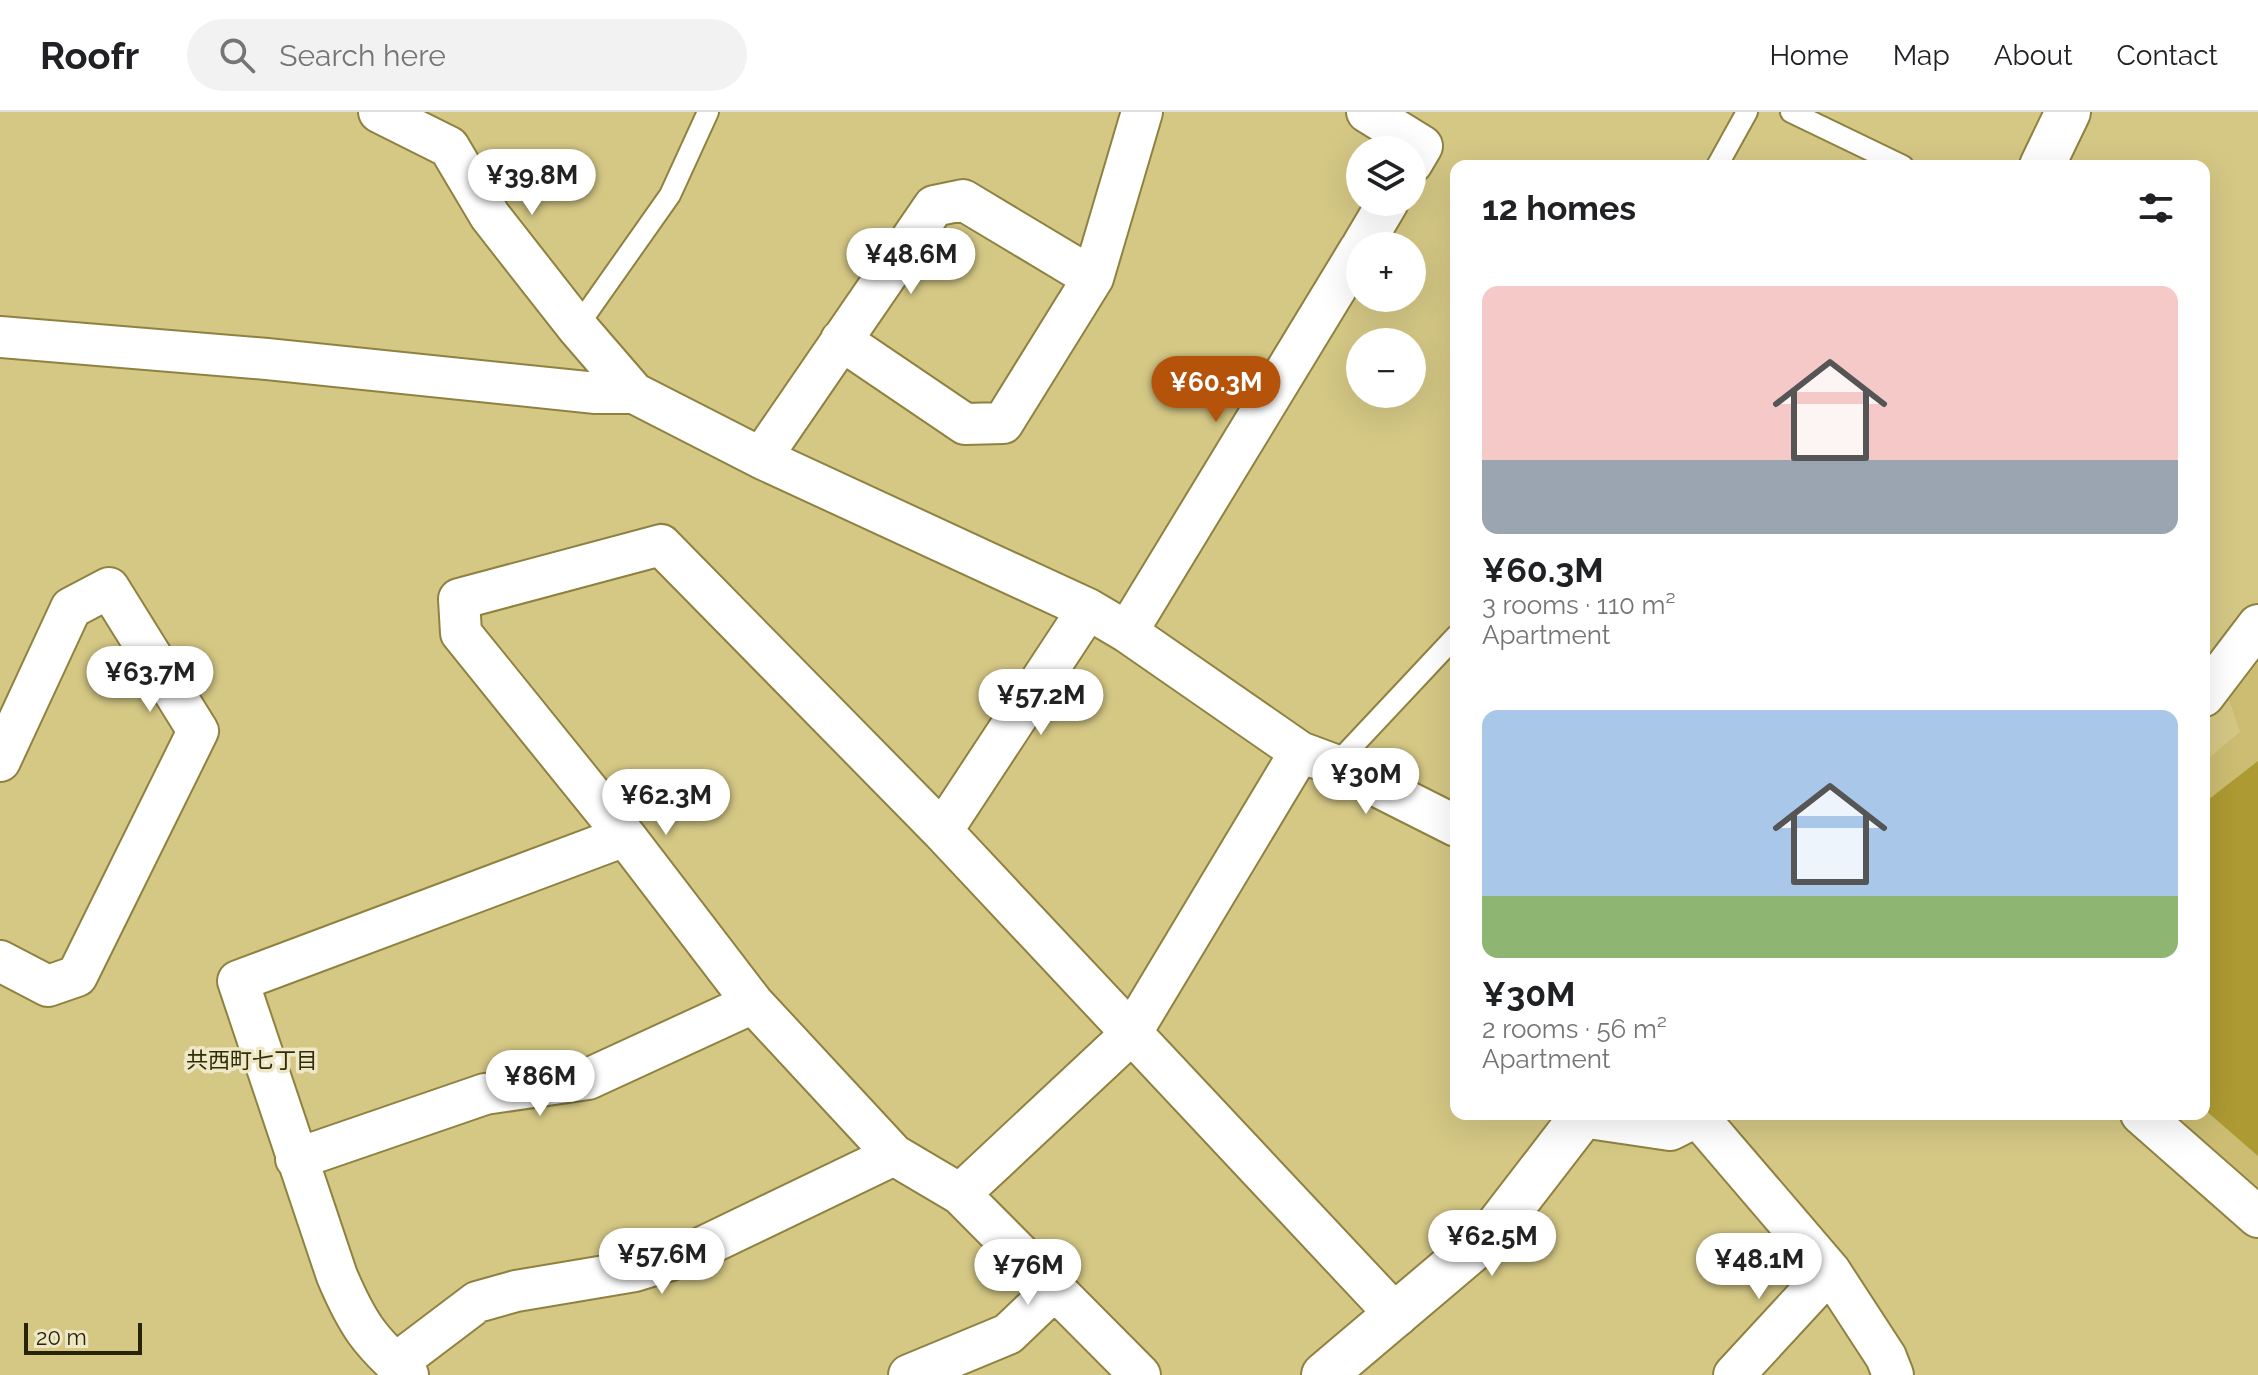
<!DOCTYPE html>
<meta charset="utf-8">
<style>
body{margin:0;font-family:Raleway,"Noto Sans JP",sans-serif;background:#f2f2f2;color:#202124;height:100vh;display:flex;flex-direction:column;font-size:30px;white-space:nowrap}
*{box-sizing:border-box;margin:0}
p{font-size:26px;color:#757577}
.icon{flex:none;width:44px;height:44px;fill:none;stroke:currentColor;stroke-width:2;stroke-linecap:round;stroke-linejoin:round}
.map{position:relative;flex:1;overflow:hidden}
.details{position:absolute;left:1450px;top:48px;width:760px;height:960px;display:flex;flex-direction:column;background:#fff;border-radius:16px;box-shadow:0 8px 32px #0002}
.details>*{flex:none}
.controls{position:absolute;left:1346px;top:24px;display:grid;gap:16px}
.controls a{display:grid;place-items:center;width:80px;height:80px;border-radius:50%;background:#fff;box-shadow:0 8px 32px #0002;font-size:40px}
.scale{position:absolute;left:24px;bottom:20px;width:118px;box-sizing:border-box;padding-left:8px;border:4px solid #282307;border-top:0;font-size:22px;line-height:28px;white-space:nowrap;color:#282307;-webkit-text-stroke:6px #eee8c7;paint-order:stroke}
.price{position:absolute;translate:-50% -68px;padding:0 18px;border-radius:28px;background:#fff;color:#222;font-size:26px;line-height:52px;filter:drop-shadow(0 2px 4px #0008)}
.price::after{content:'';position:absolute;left:50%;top:48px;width:24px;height:18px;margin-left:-12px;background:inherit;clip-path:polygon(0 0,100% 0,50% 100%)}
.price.selected{background:#b45309;color:#fff}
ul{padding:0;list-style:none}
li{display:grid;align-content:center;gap:16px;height:424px;padding:0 32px}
li span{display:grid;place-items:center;height:248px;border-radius:16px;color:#555}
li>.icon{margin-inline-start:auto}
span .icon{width:144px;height:144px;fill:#fffc;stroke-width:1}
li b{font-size:34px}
h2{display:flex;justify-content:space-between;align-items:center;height:96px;padding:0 32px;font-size:34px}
header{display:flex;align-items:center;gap:48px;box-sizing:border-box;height:112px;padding:0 40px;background:#fff;border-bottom:2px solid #e0e0e0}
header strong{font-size:38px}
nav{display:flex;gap:44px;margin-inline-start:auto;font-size:28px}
.search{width:560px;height:72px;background:#f2f2f2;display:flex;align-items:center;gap:20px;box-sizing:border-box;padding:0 28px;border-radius:44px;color:#757577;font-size:30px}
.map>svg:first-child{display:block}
.built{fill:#ccbd72}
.green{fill:#ad9a32}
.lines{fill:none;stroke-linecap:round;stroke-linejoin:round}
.service-casing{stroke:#8f8241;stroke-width:24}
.minor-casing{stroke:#8f8241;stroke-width:44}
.secondary-casing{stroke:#8f8241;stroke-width:48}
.service{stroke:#fff;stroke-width:20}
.minor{stroke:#fff;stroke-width:40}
.secondary{stroke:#fff;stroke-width:44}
.labels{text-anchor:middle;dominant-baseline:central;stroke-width:7;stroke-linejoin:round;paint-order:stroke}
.neighbourhood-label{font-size:22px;fill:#322c08;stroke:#eee8c7}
</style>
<header>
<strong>Roofr</strong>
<div class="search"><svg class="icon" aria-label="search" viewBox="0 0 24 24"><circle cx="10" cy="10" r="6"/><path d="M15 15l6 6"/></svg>Search here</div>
<nav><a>Home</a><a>Map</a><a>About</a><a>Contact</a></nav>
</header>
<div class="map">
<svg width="2258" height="1263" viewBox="0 0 2258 1263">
<rect width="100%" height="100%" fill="#d5c885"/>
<path class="built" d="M2258 550V1082L2166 1002H2204V650L2240 620 2229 588Z"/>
<path class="green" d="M2258 649V1044L2204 997V691Z"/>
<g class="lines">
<g class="service-casing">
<path id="service" d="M1791 0 1903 54
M1717 54 1747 0
M577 215 670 83 708 0
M1335 653 1456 524"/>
</g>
<g class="minor-casing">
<path id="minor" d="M379 0 449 35 490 104 577 215 634 281 761 346 1088 497 1127 520 1300 640 1335 653 1456 714
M1367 0 1422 34 1412 51
M1362 134 1388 90
M0 225 267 247 596 281H634
M841 228 965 312 1003 311 1093 166 1142 0
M761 346 934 94 963 88 1093 166
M1127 520 1360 137
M2204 584 2258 513
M0 649 71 496 109 476 198 619 77 864 48 874 0 849
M942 719 1088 497
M2141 1002 2258 1105
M1582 1005 1670 1018 1702 1002
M1698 1005 1830 1159 1886 1245 1893 1263
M296 1047 485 982 588 967 753 891
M960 1082 1130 923 1300 640
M395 1252 477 1190 516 1179 635 1159 684 1144 894 1043
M408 1263C369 1229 357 1211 337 1164L238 869 625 724
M909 1263 1008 1222 1055 1177
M1140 1263 960 1082 894 1043 753 891 625 724 461 521 459 487 661 433 942 719 1397 1204
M1734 1263 1830 1159"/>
</g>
<g class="secondary-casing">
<path id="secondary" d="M2042 54 2068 0
M1324 1263 1494 1119 1584 1002"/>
</g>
<use href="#service" class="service"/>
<use href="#minor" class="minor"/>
<use href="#secondary" class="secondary"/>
</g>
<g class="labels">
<g class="neighbourhood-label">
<text x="252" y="948">共西町七丁目</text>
</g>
</g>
</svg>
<div class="controls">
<a><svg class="icon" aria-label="layers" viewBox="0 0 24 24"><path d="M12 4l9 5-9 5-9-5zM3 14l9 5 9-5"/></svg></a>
<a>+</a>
<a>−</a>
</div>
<div class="scale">20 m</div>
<b class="price" style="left:532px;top:105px">¥39.8M</b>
<b class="price" style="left:911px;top:184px">¥48.6M</b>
<b class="price selected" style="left:1216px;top:312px">¥60.3M</b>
<b class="price" style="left:150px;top:602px">¥63.7M</b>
<b class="price" style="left:1041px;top:625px">¥57.2M</b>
<b class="price" style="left:1366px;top:704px">¥30M</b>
<b class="price" style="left:666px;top:725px">¥62.3M</b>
<b class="price" style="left:540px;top:1006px">¥86M</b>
<b class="price" style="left:1492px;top:1166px">¥62.5M</b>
<b class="price" style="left:662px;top:1184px">¥57.6M</b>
<b class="price" style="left:1759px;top:1189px">¥48.1M</b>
<b class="price" style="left:1028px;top:1195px">¥76M</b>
<section class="details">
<h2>12 homes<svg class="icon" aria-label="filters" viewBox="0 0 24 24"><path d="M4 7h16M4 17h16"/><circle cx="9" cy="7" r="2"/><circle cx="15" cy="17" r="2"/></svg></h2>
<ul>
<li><span style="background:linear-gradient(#f6c9c9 70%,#9aa5b1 0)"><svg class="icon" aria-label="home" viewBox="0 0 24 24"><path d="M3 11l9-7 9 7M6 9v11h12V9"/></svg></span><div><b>¥60.3M</b><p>3 rooms · 110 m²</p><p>Apartment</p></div></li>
<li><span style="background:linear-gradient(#a9c7e8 75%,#8fb573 0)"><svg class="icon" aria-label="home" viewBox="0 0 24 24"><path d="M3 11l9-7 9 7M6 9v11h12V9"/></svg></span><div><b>¥30M</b><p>2 rooms · 56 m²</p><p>Apartment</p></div></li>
</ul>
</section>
</div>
